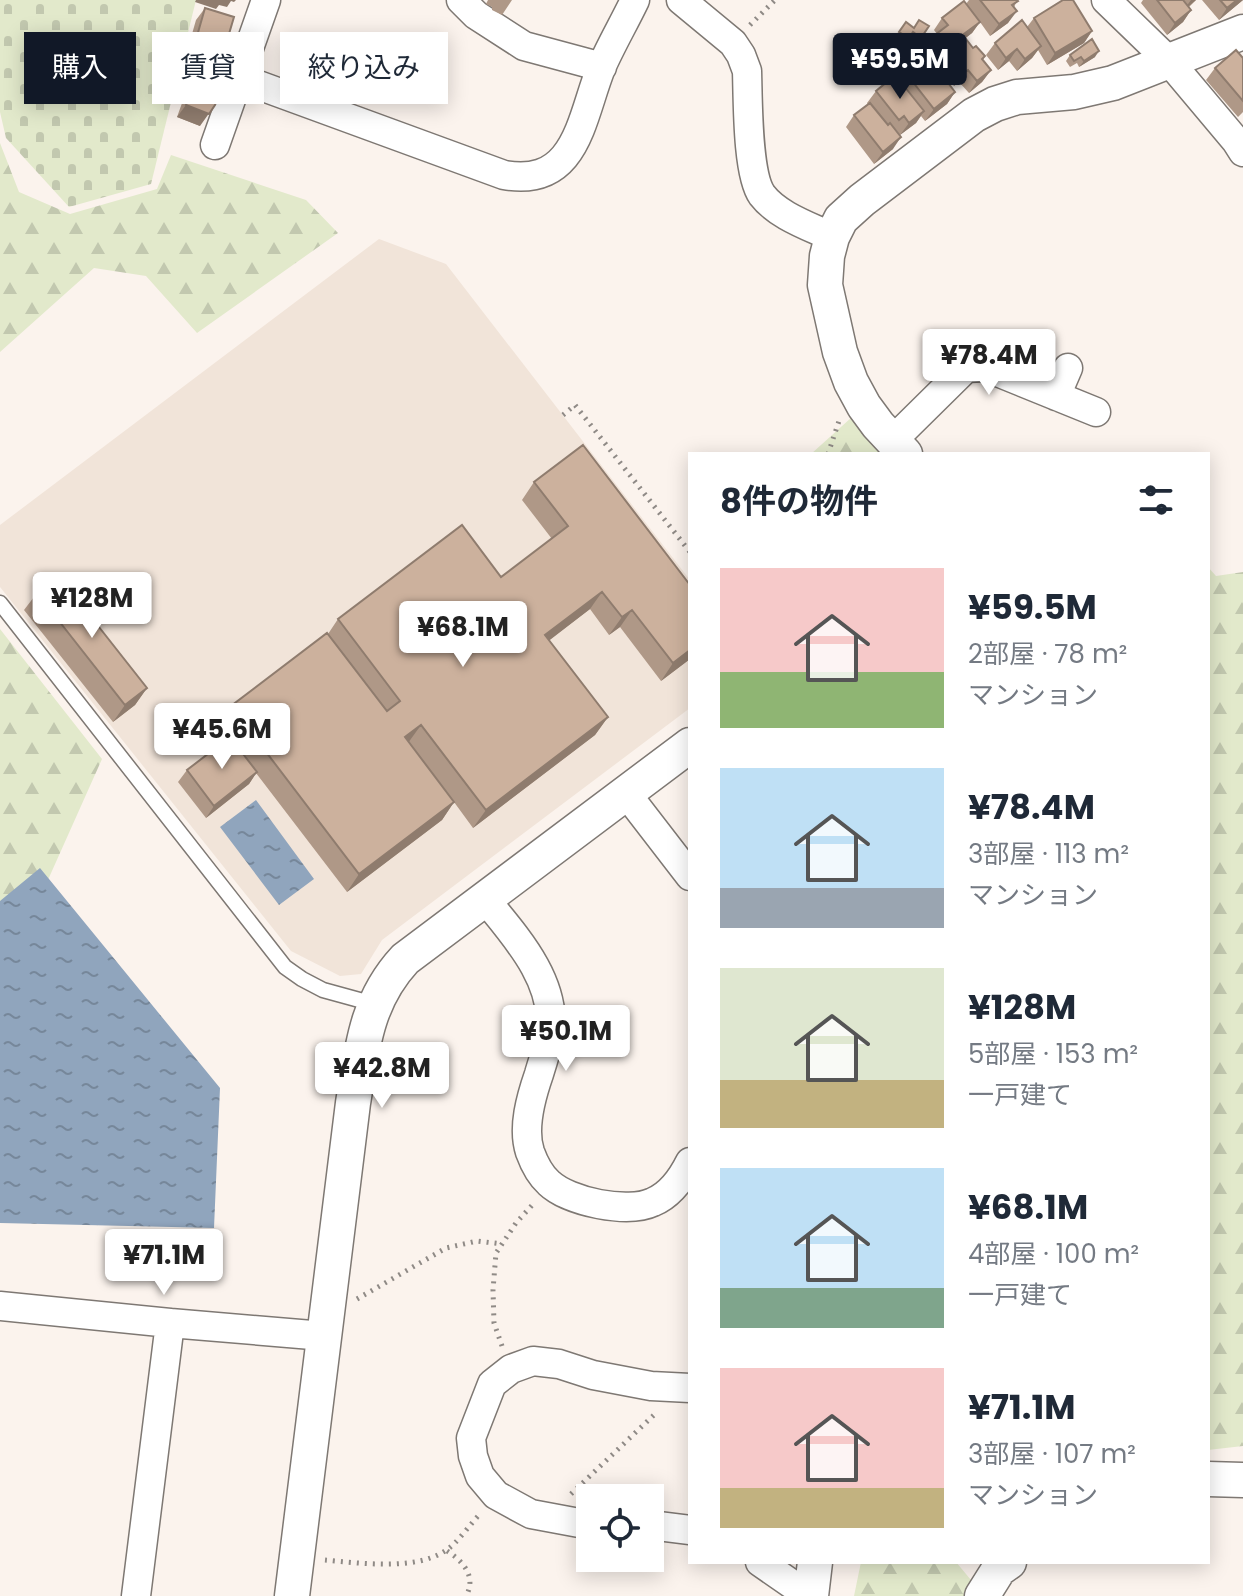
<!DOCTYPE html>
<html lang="ja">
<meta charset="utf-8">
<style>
body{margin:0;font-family:Poppins,"Noto Sans JP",sans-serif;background:#f6f6f7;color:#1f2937;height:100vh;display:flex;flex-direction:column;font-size:30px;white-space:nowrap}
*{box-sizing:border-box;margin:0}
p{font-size:26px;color:#747a83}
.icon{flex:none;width:44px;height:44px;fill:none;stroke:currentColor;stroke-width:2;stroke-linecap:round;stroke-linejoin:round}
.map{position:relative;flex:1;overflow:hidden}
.panel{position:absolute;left:688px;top:452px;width:522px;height:1112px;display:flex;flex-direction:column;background:#fff;border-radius:0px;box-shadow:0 4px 20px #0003}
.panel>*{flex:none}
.banner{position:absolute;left:24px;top:32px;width:544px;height:72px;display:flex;gap:16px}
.fabs{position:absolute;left:576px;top:1484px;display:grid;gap:16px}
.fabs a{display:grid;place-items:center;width:88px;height:88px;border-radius:0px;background:#fff;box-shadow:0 4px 20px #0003;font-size:40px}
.price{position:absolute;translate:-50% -68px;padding:0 18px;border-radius:8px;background:#fff;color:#222;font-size:26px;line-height:52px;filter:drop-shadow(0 2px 4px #0008)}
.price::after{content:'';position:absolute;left:50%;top:48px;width:24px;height:18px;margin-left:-12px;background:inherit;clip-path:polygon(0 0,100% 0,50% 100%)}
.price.active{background:#111827;color:#fff}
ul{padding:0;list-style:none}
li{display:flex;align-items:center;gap:24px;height:200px;padding:0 32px}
li span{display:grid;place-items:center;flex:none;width:224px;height:160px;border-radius:0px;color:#555}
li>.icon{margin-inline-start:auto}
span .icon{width:96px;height:96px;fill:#fffc;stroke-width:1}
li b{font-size:34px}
h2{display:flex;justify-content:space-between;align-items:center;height:96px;padding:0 32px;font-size:34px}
.tag{padding:0 28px;border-radius:0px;background:#fff;box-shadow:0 4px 20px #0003;font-size:28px;line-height:72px}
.tag.active{background:#111827;color:#fff}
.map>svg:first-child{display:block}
.built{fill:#f1e4d9}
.forest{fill:url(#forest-firs)}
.cemetery{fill:url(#cemetery-stones)}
.water{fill:url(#water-ripples)}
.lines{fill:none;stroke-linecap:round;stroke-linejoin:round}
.service-casing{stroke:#7e7873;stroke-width:17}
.minor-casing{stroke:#7e7873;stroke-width:31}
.tertiary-casing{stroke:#7e7873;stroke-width:37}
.path{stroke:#8f8a86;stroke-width:5;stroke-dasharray:2 6;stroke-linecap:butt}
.service{stroke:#fff;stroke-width:14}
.minor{stroke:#fff;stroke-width:28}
.tertiary{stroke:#fff;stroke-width:34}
.wall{fill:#af9887}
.shaded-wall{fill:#8f7c6e}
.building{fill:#ccb19d;stroke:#8f7c6e;stroke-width:2}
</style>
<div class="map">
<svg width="1243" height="1596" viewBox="0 0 1243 1596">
<defs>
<pattern id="forest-firs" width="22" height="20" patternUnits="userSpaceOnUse" patternTransform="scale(2)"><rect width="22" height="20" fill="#e2e9cb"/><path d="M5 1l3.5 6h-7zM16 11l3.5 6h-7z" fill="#c2c8af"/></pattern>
<pattern id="cemetery-stones" width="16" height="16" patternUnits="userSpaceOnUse" patternTransform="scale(2)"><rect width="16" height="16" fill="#e2e9cb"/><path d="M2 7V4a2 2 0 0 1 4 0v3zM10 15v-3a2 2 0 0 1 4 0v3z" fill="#c2c8af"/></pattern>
<pattern id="water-ripples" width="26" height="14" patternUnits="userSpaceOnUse" patternTransform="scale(2)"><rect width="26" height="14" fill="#90a5bd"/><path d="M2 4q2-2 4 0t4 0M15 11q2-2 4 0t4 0" fill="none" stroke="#76879a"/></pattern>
</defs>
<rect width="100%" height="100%" fill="#fbf3ed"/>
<path class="built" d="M379 239 446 264 690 580V708L382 940 361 974 340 976 291 951 0 587V525Z"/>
<path class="forest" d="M0 143 19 192 70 214 157 189 171 155 306 200 338 233 197 333 146 276 94 268 0 352Z
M852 417 886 454H811Z
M1208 567 1216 576 1243 572V1446L1208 1450Z
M0 629 102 759 39 900 0 1022Z
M861 1562H956L971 1580 965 1596H854Z"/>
<path class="cemetery" d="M0 0H196L151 184 69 207 6 138 0 112Z"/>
<path class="water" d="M256 800 314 879 279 905 220 827Z
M40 868 220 1088 214 1228 0 1223V901Z"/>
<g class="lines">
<g class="service-casing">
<path id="service" d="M0 603 285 967 302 979 323 990 374 1004"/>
</g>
<g class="minor-casing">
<path id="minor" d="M461 0 476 15 524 46 602 67
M681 0 733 43 741 55 747 71C748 100 747 174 762 195 778 216 809 226 832 237
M1106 0 1168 60 1236 141 1243 152
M239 78 504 175C577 188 581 118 601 68 611 45 624 23 635 0
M215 145 266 0
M1056 396 1068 368
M892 441 966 368 985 367 1096 412
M626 793 690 876
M485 899C515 936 557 981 550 1033 548 1047 543 1060 539 1074 531 1097 522 1128 530 1152 534 1163 540 1175 549 1183 569 1202 628 1214 653 1202 670 1195 682 1178 690 1162
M0 1306 170 1323 324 1336
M590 1525 531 1514 496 1495 480 1476 473 1456 471 1438 492 1384 511 1369 533 1361 559 1364 593 1375 651 1386 690 1388
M650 1525 690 1530
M760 1562 809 1596
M136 1596 170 1323"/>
</g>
<g class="tertiary-casing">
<path id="tertiary" d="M905 454 878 425 864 406 851 382 840 352 825 285 827 256 832 237 841 219 862 200 974 115 995 104 1017 97 1074 92 1113 83 1243 32
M1208 1479 1243 1480
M292 1596 353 1103C362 1048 366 1001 405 959L690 745
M811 1596 815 1562
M982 1596 999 1569 1009 1562"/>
</g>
<path class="path" d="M750 25 775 0
M563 415 575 405 690 552
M828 454 839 421
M357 1299 446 1248 477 1241 502 1244
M502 1346 494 1323 493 1290 496 1253 516 1223 534 1203
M571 1494 656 1413
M447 1551C463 1561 477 1577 466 1596
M325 1560C360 1563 414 1571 445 1551 457 1544 470 1524 480 1514"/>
<use href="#service" class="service"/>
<use href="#minor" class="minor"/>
<use href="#tertiary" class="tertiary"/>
</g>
<path class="wall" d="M488 0H512L502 15 492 10V7L486 4Z
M969 0H1017L1008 23 990 36 980 22 972 33 937 60 927 47 937 34 934 30 942 18 966 4Z
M1143 0H1196L1189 7 1191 10 1183 22 1167 35 1141 3Z
M1202 0H1243L1219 20Z
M205 8 226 44 217 56 188 48 196 20Z
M1034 18 1092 31 1084 43 1047 65 1038 50 1032 58 1017 71 1009 61 998 70 986 55 995 43 1027 27Z
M906 22 914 28 929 26 917 44 909 39 905 44 895 38Z
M973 48 985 56 983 60 991 70 982 82 969 93 959 82 954 86 942 72 944 68 941 64 949 52Z
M1070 55 1095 57 1079 67 1077 63 1070 67 1066 61Z
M1243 58V112L1238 117 1206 80 1215 68Z
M198 69 200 126 177 117 190 81Z
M909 77 938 79 955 92 947 104 925 121 921 116 916 123 900 135 895 129 893 149 874 164 846 127 854 115 868 105 867 103 876 91 901 88Z
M534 482 690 659 661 681 620 627 609 635 590 609 549 640 608 717 595 735 473 828 454 802 442 820 347 892 256 773 249 784 206 818 178 782 187 770 229 737 219 724 231 706 328 634 338 619 501 577 552 539 522 500Z
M37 593 147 688 135 705 113 722 24 610Z"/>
<path class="shaded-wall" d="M196 0H236L234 2 231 1 227 7 219 5 216 9 195 2Z
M1191 0H1196L1183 11Z
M1237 0H1243L1219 20 1227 8Z
M1191 10 1183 22 1167 35 1175 23Z
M1017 11 1008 23 990 36 999 24Z
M980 22 972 33 937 60 945 48Z
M1092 31 1084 43 1047 65 1055 53Z
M197 36 226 44 217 56 188 48Z
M1041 46 1032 58 1017 71 1025 59Z
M1017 49 1009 61 998 70 1006 58Z
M1099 51 1095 57 1079 67 1084 61Z
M968 70 959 82 954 86 962 74Z
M991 70 982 82 969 93 977 81Z
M955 92 947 104 925 121 934 109Z
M186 105H215L200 126 177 117Z
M924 111 916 123 900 135 909 123Z
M901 137 893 149 874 164 883 152Z
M602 592 590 609 533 653 545 635Z
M632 610 620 627 609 635 622 617Z
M690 650V659L661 681 673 663Z
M147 688 135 705 113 722 125 705Z
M608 717 595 735 473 828 486 810Z
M421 725 408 743 405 737Z
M257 772 249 784 206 818 214 806Z
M454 802 442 820 347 892 359 874Z"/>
<path class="building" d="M980 0H1017L1018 1 1012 5 1017 11 999 24Z
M1063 0H1073L1092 31 1055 53 1034 18Z
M1157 0H1183L1191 10 1175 23Z
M1220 0H1237L1227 8Z
M964 1 980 22 945 48 935 35 948 25 942 18Z
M205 8 234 17 226 44 197 36Z
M919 20 929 26 921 38 913 32 909 38 899 32 906 22 914 28Z
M1022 20 1041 46 1025 59 1017 49 1006 58 995 43Z
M966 39 973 48 976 46 985 56 982 59 991 70 977 81 968 70 962 74 950 60 954 57 949 52Z
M1092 39 1099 51 1084 61 1081 57 1074 61 1070 55Z
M1236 50 1243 58V101L1215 68Z
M926 64 938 79 942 75 955 92 934 109 909 77Z
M198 69 225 79 215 105 209 114 186 105Z
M893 77 901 88 904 86 924 111 909 123 904 116 899 120 876 91Z
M870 103 888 125 890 123 901 137 883 152 854 115Z
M583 445 690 585V650L673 663 632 610 622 617 602 592 545 635 608 717 486 810 421 725 405 737 454 802 359 874 231 706 327 633 387 711 400 701 338 619 462 525 501 577 568 526 534 482Z
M58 575 147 688 125 705 37 593Z
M230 737 257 772 214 806 187 770Z"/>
</svg>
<div class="fabs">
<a><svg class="icon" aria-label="locate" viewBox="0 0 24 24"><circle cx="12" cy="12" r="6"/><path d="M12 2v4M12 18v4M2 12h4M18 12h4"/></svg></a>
</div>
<b class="price active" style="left:900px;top:101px">¥59.5M</b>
<b class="price" style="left:989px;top:397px">¥78.4M</b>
<b class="price" style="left:92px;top:640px">¥128M</b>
<b class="price" style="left:463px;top:669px">¥68.1M</b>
<b class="price" style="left:222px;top:771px">¥45.6M</b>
<b class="price" style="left:566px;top:1073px">¥50.1M</b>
<b class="price" style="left:382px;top:1110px">¥42.8M</b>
<b class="price" style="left:164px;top:1297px">¥71.1M</b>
<div class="banner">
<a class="tag active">購入</a>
<a class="tag">賃貸</a>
<a class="tag">絞り込み</a>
</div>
<section class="panel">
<h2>8件の物件<svg class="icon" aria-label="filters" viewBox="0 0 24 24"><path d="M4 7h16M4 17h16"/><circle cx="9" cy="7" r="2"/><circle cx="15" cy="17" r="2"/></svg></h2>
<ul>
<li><span style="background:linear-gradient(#f6c9c9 65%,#8fb573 0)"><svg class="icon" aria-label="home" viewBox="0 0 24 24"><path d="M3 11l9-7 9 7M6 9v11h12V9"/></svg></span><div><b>¥59.5M</b><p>2部屋 · 78 m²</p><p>マンション</p></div></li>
<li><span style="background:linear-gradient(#bfe0f5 75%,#9aa5b1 0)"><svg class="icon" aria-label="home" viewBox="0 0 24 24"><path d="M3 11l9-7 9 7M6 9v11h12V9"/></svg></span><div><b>¥78.4M</b><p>3部屋 · 113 m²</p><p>マンション</p></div></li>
<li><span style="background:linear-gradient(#dfe7d0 70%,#c2b280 0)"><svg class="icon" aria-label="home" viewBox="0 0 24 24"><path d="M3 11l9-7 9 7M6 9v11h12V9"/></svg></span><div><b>¥128M</b><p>5部屋 · 153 m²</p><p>一戸建て</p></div></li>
<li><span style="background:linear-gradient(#bfe0f5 75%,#7fa58c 0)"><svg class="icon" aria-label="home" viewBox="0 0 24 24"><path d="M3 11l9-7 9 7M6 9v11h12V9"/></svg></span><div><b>¥68.1M</b><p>4部屋 · 100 m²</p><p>一戸建て</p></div></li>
<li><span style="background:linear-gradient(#f6c9c9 75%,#c2b280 0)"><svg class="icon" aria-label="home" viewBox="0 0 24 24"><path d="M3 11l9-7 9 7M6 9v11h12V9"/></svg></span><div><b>¥71.1M</b><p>3部屋 · 107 m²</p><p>マンション</p></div></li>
</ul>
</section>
</div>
